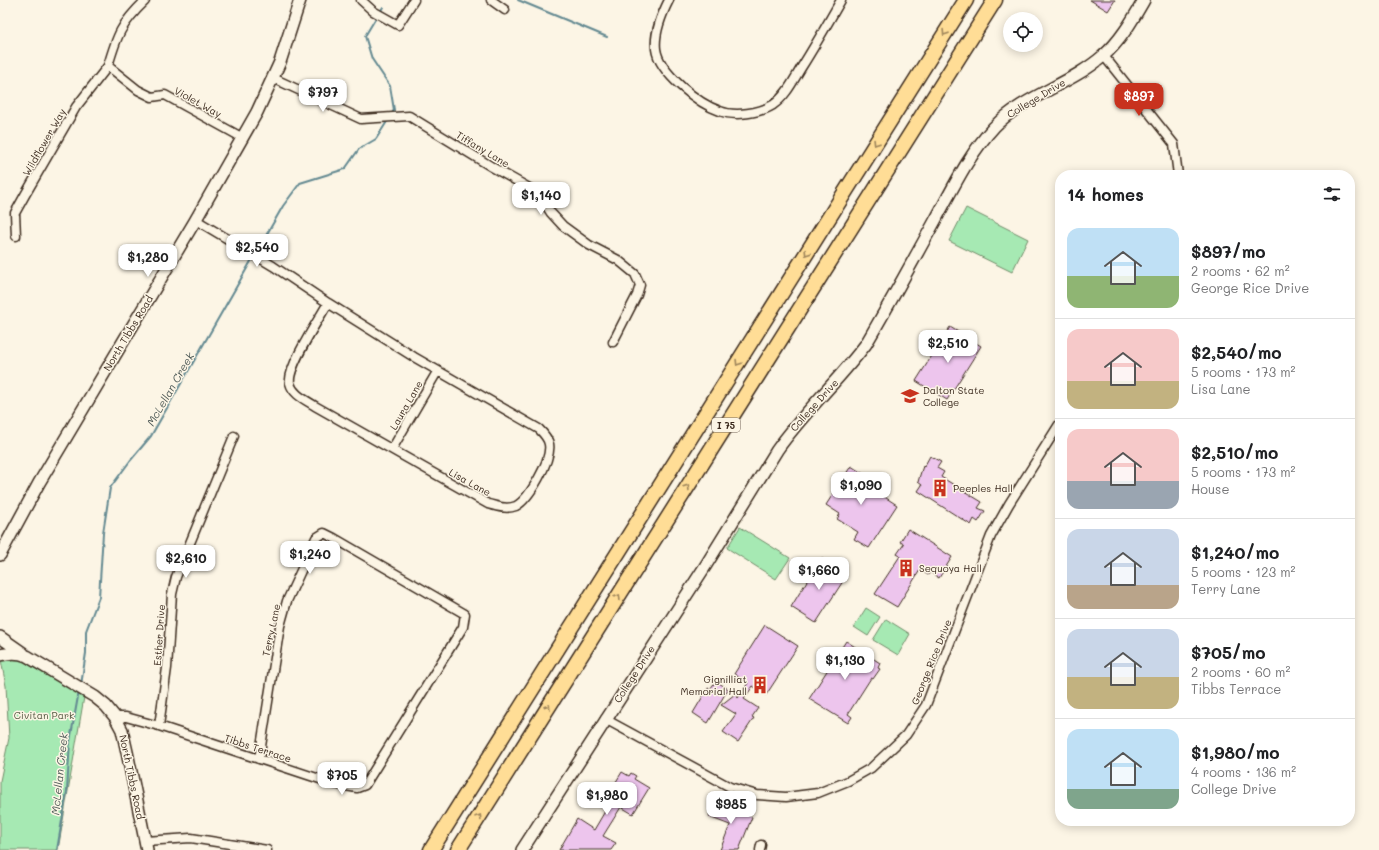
<!DOCTYPE html>
<meta charset="utf-8">
<style>
body{margin:0;font-family:Mali,sans-serif;background:#f6f6f6;color:#202124;height:100vh;display:flex;flex-direction:column;font-size:15px;white-space:nowrap}
*{box-sizing:border-box;margin:0}
p{font-size:13px;color:#757577}
.icon{flex:none;width:22px;height:22px;fill:none;stroke:currentColor;stroke-width:2;stroke-linecap:round;stroke-linejoin:round}
.map{position:relative;flex:1;overflow:hidden}
.drawer{position:absolute;left:1055px;top:170px;width:300px;height:656px;display:flex;flex-direction:column;background:#fff;border-radius:16px;box-shadow:0 2px 10px #0003}
.drawer>*{flex:none}
.buttons{position:absolute;left:1003px;top:12px;display:grid;gap:8px}
.buttons a{display:grid;place-items:center;width:40px;height:40px;border-radius:50%;background:#fff;box-shadow:0 2px 10px #0003;font-size:20px}
.price{position:absolute;translate:-50% -34px;padding:0 9px;border-radius:8px;background:#fff;color:#222;font-size:13px;line-height:26px;filter:drop-shadow(0 1px 2px #0008)}
.price::after{content:'';position:absolute;left:50%;top:24px;width:12px;height:9px;margin-left:-6px;background:inherit;clip-path:polygon(0 0,100% 0,50% 100%)}
.price.active{background:#c8321e;color:#fff}
ul{padding:0;list-style:none}
li{display:flex;align-items:center;gap:12px;height:100px;padding:0 12px}
li+li{border-top:1px solid #e0e0e0}
li span{display:grid;place-items:center;flex:none;width:112px;height:80px;border-radius:12px;color:#555}
li>.icon{margin-inline-start:auto}
span .icon{width:48px;height:48px;fill:#fffc;stroke-width:1}
li b{font-size:17px}
h2{display:flex;justify-content:space-between;align-items:center;height:48px;padding:0 12px;font-size:17px}
.map>svg:first-child{display:block}
.green{fill:#a6e9b3;stroke:#708a68}
.lines{fill:none;stroke-linecap:round;stroke-linejoin:round}
.stream{stroke:#638991;stroke-width:2}
.building{fill:#edc5ed;stroke:#3b2a1e}
.street-casing{stroke:#3b2a1e;stroke-width:11}
.secondary-casing{stroke:#3b2a1e;stroke-width:14}
.highway-casing{stroke:#3b2a1e;stroke-width:17}
.street{stroke:#fcf5e5;stroke-width:8}
.secondary{stroke:#fcf5e5;stroke-width:11}
.highway{stroke:#ffdd96;stroke-width:14}
.oneway{stroke:#9d845a}
.labels{text-anchor:middle;dominant-baseline:central;stroke-width:3;stroke-linejoin:round;paint-order:stroke}
.shield{fill:#fcf5e5;stroke:#75675a;stroke-width:1}
.shield-label{font-size:9px;font-weight:bold;fill:#3b2a1e}
.street-label{font-size:10px;fill:#3b2a1e;stroke:#fcf5e5}
.poi-label{font-size:10px;fill:#3b2a1e;stroke:#fcf5e5;text-anchor:start}
.park-label{font-size:10px;fill:#565a43;stroke:#fcf5e5}
.water-label{font-size:11px;font-style:italic;fill:#4f5a57;stroke:#fcf5e5}
</style>
<div class="map">
<svg width="1379" height="850" viewBox="0 0 1379 850">
<rect width="100%" height="100%" fill="#fcf5e5"/>
<filter id="ink" filterUnits="userSpaceOnUse"><feTurbulence type="fractalNoise" baseFrequency=".025" numOctaves="2"/><feDisplacementMap in="SourceGraphic" scale="8" xChannelSelector="R" yChannelSelector="G"/><feConvolveMatrix kernelMatrix="1 2 1 2 8 2 1 2 1" color-interpolation-filters="sRGB"/></filter>
<g filter="url(#ink)">
<path class="green" d="M966 208 1028 239 1012 272 949 241Z
M740 527 790 558 776 579 727 548Z
M866 608 880 617 868 636 854 627Z
M886 619 910 634 898 655 873 640Z
M0 655 19 659 84 697 58 850H0V781L9 738 6 686Z"/>
<g class="lines">
<path class="stream" d="M518 0 607 37
M380 12 383 7
M377 16 365 36 372 59 390 86 394 110 391 115
M256 253 283 206 300 183 345 169 359 149 376 139 388 120
M81 685 86 653V631L99 597 103 533 110 488 130 461 151 436 254 256
M57 850 67 791 70 741 79 691"/>
</g>
<path class="building" d="M1090 0H1115L1108 11Z
M950 327 981 346 947 400 916 381Z
M930 456 941 462 937 468 944 472 941 477 982 502 978 508 985 511 978 522 974 519 971 525 918 491 922 485 918 482 920 475 923 466 924 467Z
M851 466 873 480 869 487 897 505 869 548 854 539 858 532 837 519 840 514 826 505Z
M908 529 952 557 939 578 930 572 928 575 920 570 897 607 875 594 900 556 897 554 904 544 900 542Z
M821 558 847 575 816 623 791 607Z
M765 625 798 646 766 695 753 686 744 699 758 708 752 717 754 718 738 742 723 732 736 714 721 705 735 694 738 698 748 683 734 674Z
M846 641 880 663 878 668 880 669 873 679 871 678 848 714 852 717 848 723 809 699Z
M716 681 728 689 708 723 693 713 708 688 710 689Z
M622 772 629 776 631 773 636 776 634 779 649 788 633 814 621 807 603 836 616 843 611 850H559L577 819 594 830 611 801 606 798Z
M712 803 716 804 717 803 752 817 739 850H720L730 825 709 817Z"/>
<g class="lines">
<g class="street-casing">
<path id="street" d="M361 0 373 11 398 25 414 0
M491 0 505 10
M669 0C662 14 654 32 656 49 659 73 699 104 720 111 735 117 760 113 773 105 786 96 793 81 801 68 815 46 828 23 841 0
M145 1C121 24 117 35 108 66L138 90 152 97 165 95 243 138
M1104 56 1174 144 1178 175
M273 78 361 119 409 116 492 167 538 193 551 213 563 226 589 245 618 260 635 274 640 285 637 295 613 342
M196 220 273 266 328 303 414 357 539 429C543 433 548 438 549 444 552 460 529 499 516 506 506 510 497 506 488 504L315 406C306 400 293 395 290 383 287 367 319 319 328 303
M16 236 15 213 25 195 76 107 108 66
M392 449 437 372
M115 717H126L159 726 335 784 357 788 365 785 463 627 465 614 334 538 324 533 316 538 287 601 280 626 259 759
M605 719 730 787 757 795 786 797 818 793 848 781 871 768 906 735 926 705 991 536 1009 504 1060 423
M159 726 167 668 172 594 176 577 234 436
M145 841 191 838 267 850
M760 850 761 845"/>
</g>
<g class="secondary-casing">
<path id="secondary" d="M0 555 39 483 195 221 257 112 280 62 300 0
M0 637 23 653
M0 655C10 653 17 652 27 656L95 697 106 706 115 717 122 730 127 752 147 850
M522 850 706 565 777 450C804 412 838 381 866 344 890 303 913 261 936 219 953 188 969 154 994 127 1025 95 1070 85 1103 56 1120 42 1133 19 1144 0"/>
</g>
<g class="highway-casing">
<path id="highway" d="M431 850 966 0
M458 850 995 0"/>
</g>
<use href="#street" class="street"/>
<use href="#secondary" class="secondary"/>
<use href="#highway" class="highway"/>
</g>
<defs><path id="oneway-chevron" d="M-2-3.5L2.5 0L-2 3.5" fill="none" stroke-width="1.6" stroke-linecap="round" stroke-linejoin="round"/></defs>
<g class="oneway">
<use href="#oneway-chevron" transform="translate(945 33) rotate(122)"/>
<use href="#oneway-chevron" transform="translate(876 143) rotate(122)"/>
<use href="#oneway-chevron" transform="translate(807 253) rotate(122)"/>
<use href="#oneway-chevron" transform="translate(738 363) rotate(122)"/>
<use href="#oneway-chevron" transform="translate(687 487) rotate(-58)"/>
<use href="#oneway-chevron" transform="translate(618 597) rotate(-58)"/>
<use href="#oneway-chevron" transform="translate(548 707) rotate(-58)"/>
<use href="#oneway-chevron" transform="translate(479 817) rotate(-58)"/>
</g>
</g>
<defs>
<g id="university-bare" transform="scale(1.38)"><path d="M0-5L7-2L0 1L-7-2ZM-4 1L0 2.5L4 1V4Q0 6-4 4Z" fill="#c8321e" stroke="#fcf5e5" stroke-width="2.5" paint-order="stroke"/></g>
<g id="building-bare" transform="scale(1.38)"><path d="M-4-6H4V6H1V3H-1V6H-4ZM-2.5-4.3h1.7v1.8h-1.7ZM.8-4.3h1.7v1.8H.8ZM-2.5-1h1.7V.8h-1.7ZM.8-1h1.7V.8H.8Z" fill="#c8321e" stroke="#fcf5e5" stroke-width="2.5" paint-order="stroke"/></g>
</defs>
<g fill-rule="evenodd">
<use href="#university-bare" x="910" y="396"/>
<use href="#building-bare" x="940" y="488"/>
<use href="#building-bare" x="906" y="568"/>
<use href="#building-bare" x="760" y="685"/>
</g>
<g class="labels">
<rect class="shield" x="712" y="418" width="28" height="14" rx="3"/>
<g class="shield-label">
<text x="726" y="425">I 75</text>
</g>
<g class="street-label">
<text transform="translate(1036 98) rotate(-31)">College Drive</text>
<text transform="translate(198 102) rotate(29)">Violet Way</text>
<text transform="translate(44 142) rotate(-60)">Wildflower Way</text>
<text transform="translate(483 149) rotate(31)">Tiffany Lane</text>
<text transform="translate(128 333) rotate(-59)">North Tibbs Road</text>
<text transform="translate(406 405) rotate(-60)">Laura Lane</text>
<text transform="translate(814 405) rotate(-48)">College Drive</text>
<text transform="translate(470 482) rotate(29)">Lisa Lane</text>
<text transform="translate(271 630) rotate(-78)">Terry Lane</text>
<text transform="translate(159 635) rotate(-86)">Esther Drive</text>
<text transform="translate(931 662) rotate(-68)">George Rice Drive</text>
<text transform="translate(634 674) rotate(-57)">College Drive</text>
<text transform="translate(258 748) rotate(18)">Tibbs Terrace</text>
<text transform="translate(132 777) rotate(78)">North Tibbs Road</text>
</g>
<g class="poi-label">
<text x="923" y="390">Dalton State<tspan x="923" dy="12">College</tspan></text>
<text x="953" y="488">Peeples Hall</text>
<text x="919" y="568">Sequoya Hall</text>
<text x="747" y="679" text-anchor="end">Gignilliat<tspan x="747" dy="12">Memorial Hall</tspan></text>
</g>
<g class="park-label">
<text x="44" y="715">Civitan Park</text>
</g>
<g class="water-label">
<text transform="translate(170 389) rotate(-60)">McLellan Creek</text>
<text transform="translate(59 774) rotate(-84)">McLellan Creek</text>
</g>
</g>
</svg>
<div class="buttons">
<a><svg class="icon" aria-label="locate" viewBox="0 0 24 24"><circle cx="12" cy="12" r="6"/><path d="M12 2v4M12 18v4M2 12h4M18 12h4"/></svg></a>
</div>
<b class="price" style="left:323px;top:113px">$797</b>
<b class="price active" style="left:1139px;top:117px">$897</b>
<b class="price" style="left:541px;top:216px">$1,140</b>
<b class="price" style="left:257px;top:268px">$2,540</b>
<b class="price" style="left:148px;top:278px">$1,280</b>
<b class="price" style="left:948px;top:364px">$2,510</b>
<b class="price" style="left:861px;top:506px">$1,090</b>
<b class="price" style="left:310px;top:575px">$1,240</b>
<b class="price" style="left:186px;top:579px">$2,610</b>
<b class="price" style="left:819px;top:591px">$1,660</b>
<b class="price" style="left:845px;top:681px">$1,130</b>
<b class="price" style="left:342px;top:796px">$705</b>
<b class="price" style="left:607px;top:816px">$1,980</b>
<b class="price" style="left:731px;top:825px">$985</b>
<section class="drawer">
<h2>14 homes<svg class="icon" aria-label="filters" viewBox="0 0 24 24"><path d="M4 7h16M4 17h16"/><circle cx="9" cy="7" r="2"/><circle cx="15" cy="17" r="2"/></svg></h2>
<ul>
<li><span style="background:linear-gradient(#bfe0f5 60%,#8fb573 0)"><svg class="icon" aria-label="home" viewBox="0 0 24 24"><path d="M3 11l9-7 9 7M6 9v11h12V9"/></svg></span><div><b>$897/mo</b><p>2 rooms · 62 m²</p><p>George Rice Drive</p></div></li>
<li><span style="background:linear-gradient(#f6c9c9 65%,#c2b280 0)"><svg class="icon" aria-label="home" viewBox="0 0 24 24"><path d="M3 11l9-7 9 7M6 9v11h12V9"/></svg></span><div><b>$2,540/mo</b><p>5 rooms · 173 m²</p><p>Lisa Lane</p></div></li>
<li><span style="background:linear-gradient(#f6c9c9 65%,#9aa5b1 0)"><svg class="icon" aria-label="home" viewBox="0 0 24 24"><path d="M3 11l9-7 9 7M6 9v11h12V9"/></svg></span><div><b>$2,510/mo</b><p>5 rooms · 173 m²</p><p>House</p></div></li>
<li><span style="background:linear-gradient(#c9d6e8 70%,#b9a48a 0)"><svg class="icon" aria-label="home" viewBox="0 0 24 24"><path d="M3 11l9-7 9 7M6 9v11h12V9"/></svg></span><div><b>$1,240/mo</b><p>5 rooms · 123 m²</p><p>Terry Lane</p></div></li>
<li><span style="background:linear-gradient(#c9d6e8 60%,#c2b280 0)"><svg class="icon" aria-label="home" viewBox="0 0 24 24"><path d="M3 11l9-7 9 7M6 9v11h12V9"/></svg></span><div><b>$705/mo</b><p>2 rooms · 60 m²</p><p>Tibbs Terrace</p></div></li>
<li><span style="background:linear-gradient(#bfe0f5 75%,#7fa58c 0)"><svg class="icon" aria-label="home" viewBox="0 0 24 24"><path d="M3 11l9-7 9 7M6 9v11h12V9"/></svg></span><div><b>$1,980/mo</b><p>4 rooms · 136 m²</p><p>College Drive</p></div></li>
</ul>
</section>
</div>
